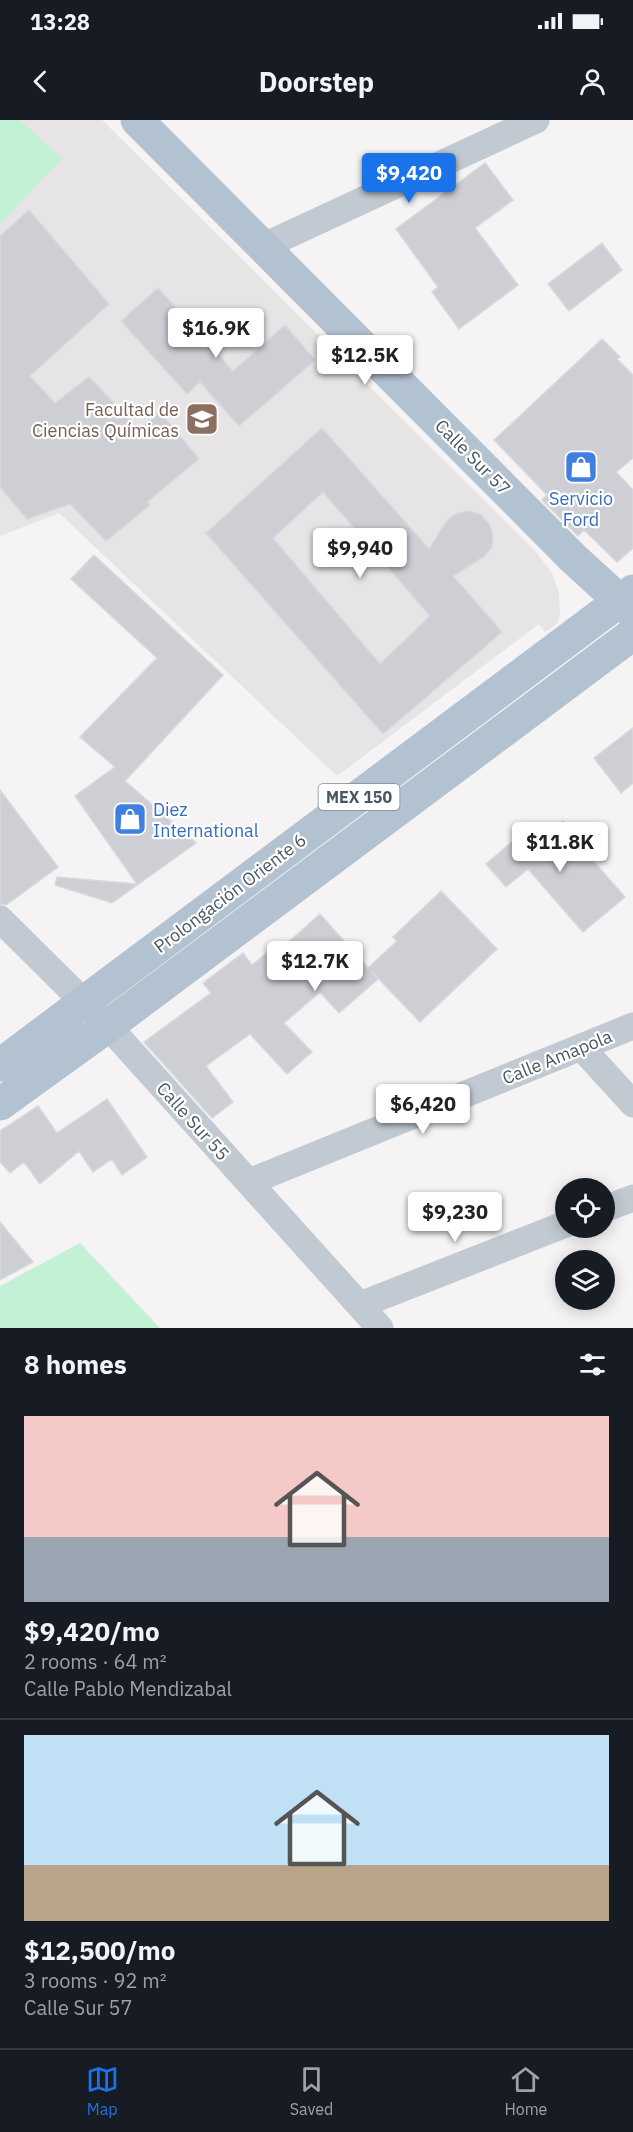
<!DOCTYPE html>
<meta charset="utf-8">
<style>
body{margin:0;font-family:"IBM Plex Sans",sans-serif;background:#242831;color:#f1f3f6;height:100vh;display:flex;flex-direction:column;font-size:22px;white-space:nowrap}
*{box-sizing:border-box;margin:0}
p{font-size:20px;color:#9ea1a6}
.icon{flex:none;width:33px;height:33px;fill:none;stroke:currentColor;stroke-width:2;stroke-linecap:round;stroke-linejoin:round}
.map{position:relative;height:1208px;overflow:hidden}
.side{display:flex;flex-direction:column;background:#171b24;flex:1}
.side>*{flex:none}
.buttons{position:absolute;left:555px;top:1058px;display:grid;gap:12px}
.buttons a{display:grid;place-items:center;width:60px;height:60px;border-radius:50%;background:#171b24;box-shadow:0 3px 15px #0003;font-size:30px}
.price{position:absolute;translate:-50% -51px;padding:0 14px;border-radius:6px;background:#fff;color:#222;font-size:20px;line-height:39px;filter:drop-shadow(0 2px 3px #0008)}
.price::after{content:'';position:absolute;left:50%;top:36px;width:18px;height:14px;margin-left:-9px;background:inherit;clip-path:polygon(0 0,100% 0,50% 100%)}
.price.current{background:#1a73e8;color:#fff}
ul{padding:0;list-style:none}
li{display:grid;align-content:center;gap:12px;height:318px;padding:0 24px}
li+li{border-top:2px solid #363941}
li span{display:grid;place-items:center;height:186px;border-radius:0px;color:#555}
li>.icon{margin-inline-start:auto}
span .icon{width:108px;height:108px;fill:#fffc;stroke-width:1}
li b{font-size:26px}
h2{display:flex;justify-content:space-between;align-items:center;height:72px;padding:0 24px;font-size:26px}
.status{display:flex;justify-content:space-between;align-items:center;height:42px;padding:0 30px;background:#171b24;direction:ltr}
.status svg{height:16px;fill:currentColor}
header{display:flex;justify-content:space-between;align-items:center;height:78px;padding:0 24px;background:#171b24;font-size:27px;font-weight:700}
.menu{display:flex;justify-content:space-around;align-items:center;height:84px;border-top:2px solid #363941;background:#171b24;font-size:16px;color:#9ea1a6}
.menu a{display:grid;justify-items:center;gap:3px}
.menu .current{color:#1a73e8}
.map>svg:first-child{display:block}
.education{fill:#e6e4e5}
.green{fill:#c3f1d5}
.building{fill:#cdcfd5;stroke:#d7d9de;stroke-width:1.5;fill-rule:evenodd}
.lines{fill:none;stroke-linecap:round;stroke-linejoin:round}
.minor{stroke:#c1cad2;stroke-width:27}
.major{stroke:#b3c2d1;stroke-width:33}
.labels{text-anchor:middle;dominant-baseline:central;stroke-width:4.5;stroke-linejoin:round;paint-order:stroke}
.shield{fill:#fff;stroke:#808990;stroke-width:1.5}
.shield-label{font-size:16px;font-weight:bold;fill:#4a5661}
.education-label{font-size:18px;fill:#785e54;stroke:#fff;text-anchor:end}
.street-label{font-size:18px;fill:#4a5661;stroke:#fff}
.shop-label{font-size:18px;fill:#366cbe;stroke:#fff}
</style>
<div class="status"><b>13:28</b><svg viewBox="0 0 49 12"><path d="M0 12V9h3v3zM5 12V6h3v6zM10 12V3h3v9zM15 12V0h3v12zM26 1h20v11H26zM47 4h2v5h-2z"/></svg></div>
<header><svg class="icon" aria-label="back" viewBox="0 0 24 24"><path d="M15 5l-7 7 7 7"/></svg>Doorstep<svg class="icon" aria-label="person" viewBox="0 0 24 24"><circle cx="12" cy="8" r="4"/><path d="M4 21q1-7 8-7t8 7"/></svg></header>
<div class="map">
<svg width="633" height="1208" viewBox="0 0 633 1208">
<rect width="100%" height="100%" fill="#f5f3f3"/>
<path class="education" d="M0 0H102L536 432 552 453 559 474 560 492 558 503 545 512 539 504 337 656 59 393 0 416Z"/>
<path class="green" d="M0 0H19L62 38 0 104Z
M80 1123 160 1208H0V1166Z"/>
<path class="building" d="M485 43 513 80 475 108 518 165 459 209 432 172 438 167 396 109Z
M29 90 109 184 30 256 55 283 89 257 139 309 160 292 199 339 147 382 150 385 106 421 70 384 27 399 0 367V116Z
M602 123 622 150 569 191 548 164Z
M158 168 233 251 285 205 315 240 239 306 200 262 187 274 121 201Z
M602 219 620 237 617 239 633 255V338L616 352 633 370V428L617 442 584 410 578 416 542 380 547 375 494 320Z
M322 308 429 429 448 399 458 393 470 391 481 395 489 404 493 415 492 427 485 436 453 456 502 512 383 614 206 413ZM323 372 430 496 380 544 273 418Z
M94 435 223 555 125 661 196 723 112 783 55 765 57 757 137 764 75 676 115 647 80 617 157 538 71 459Z
M633 608V663L621 673 594 638Z
M0 670 58 747 6 785 0 784Z
M563 701 583 725 581 727 625 777 583 812 528 749 506 767 486 744 533 704 545 716Z
M441 771 497 829 420 902 372 852 378 859 339 893 320 872 284 903 312 932 287 954 250 914 206 946 233 982 212 998 144 922 211 873 203 863 243 833 252 845 269 831 273 836 320 794 368 848 397 821 393 817Z
M107 979 147 1037 122 1055 112 1039 93 1052 79 1031 40 1064 24 1042 10 1053 0 1042V1011L38 986 57 1013Z
M0 1102 33 1142 0 1160Z"/>
<g class="lines">
<path class="minor" d="M262 127 536 0
M0 799 108 906 380 1208
M581 927 633 984
M249 1062 633 906
M604 1089 633 1078
M360 1185 566 1104"/>
<path class="major" d="M137 0 573 438 633 493
M0 945 633 471
M0 984 108 906 633 514"/>
</g>
<defs>
<g id="university-square" transform="scale(1.725)"><rect x="-9" y="-9" width="18" height="18" rx="4" fill="#8d6e63" stroke="#fff"/><path d="M0-5L7-2L0 1L-7-2ZM-4 1L0 2.5L4 1V4Q0 6-4 4Z" fill="#fff"/></g>
<g id="shop-square" transform="scale(1.725)"><rect x="-9" y="-9" width="18" height="18" rx="4" fill="#3f7fe0" stroke="#fff"/><path d="M-5-2.5h2.3a2.7 3.5 0 0 1 5.4 0H5L5.5 6h-11ZM-1.5-2.5h3a1.5 2.3 0 0 0-3 0Z" fill="#fff"/></g>
</defs>
<g fill-rule="evenodd">
<use href="#university-square" x="202" y="299"/>
<use href="#shop-square" x="581" y="347"/>
<use href="#shop-square" x="130" y="699"/>
</g>
<g class="labels">
<rect class="shield" x="318.5" y="664" width="81" height="26" rx="4.5"/>
<g class="shield-label">
<text x="359" y="677">MEX 150</text>
</g>
<g class="education-label">
<text x="179" y="289">Facultad de<tspan x="179" dy="21">Ciencias Químicas</tspan></text>
</g>
<g class="street-label">
<text transform="translate(473 337) rotate(45)">Calle Sur 57</text>
<text transform="translate(230 773) rotate(-37)">Prolongación Oriente 6</text>
<text transform="translate(557 937) rotate(-22)">Calle Amapola</text>
<text transform="translate(193 1001) rotate(48)">Calle Sur 55</text>
</g>
<g class="shop-label">
<text x="581" y="378">Servicio<tspan x="581" dy="21">Ford</tspan></text>
<text x="153" y="689" text-anchor="start">Diez<tspan x="153" dy="21">International</tspan></text>
</g>
</g>
</svg>
<div class="buttons">
<a><svg class="icon" aria-label="locate" viewBox="0 0 24 24"><circle cx="12" cy="12" r="6"/><path d="M12 2v4M12 18v4M2 12h4M18 12h4"/></svg></a>
<a><svg class="icon" aria-label="layers" viewBox="0 0 24 24"><path d="M12 4l9 5-9 5-9-5zM3 14l9 5 9-5"/></svg></a>
</div>
<b class="price current" style="left:409px;top:84px">$9,420</b>
<b class="price" style="left:216px;top:239px">$16.9K</b>
<b class="price" style="left:365px;top:266px">$12.5K</b>
<b class="price" style="left:360px;top:459px">$9,940</b>
<b class="price" style="left:560px;top:753px">$11.8K</b>
<b class="price" style="left:315px;top:872px">$12.7K</b>
<b class="price" style="left:423px;top:1015px">$6,420</b>
<b class="price" style="left:455px;top:1123px">$9,230</b>
</div>
<section class="side">
<h2>8 homes<svg class="icon" aria-label="filters" viewBox="0 0 24 24"><path d="M4 7h16M4 17h16"/><circle cx="9" cy="7" r="2"/><circle cx="15" cy="17" r="2"/></svg></h2>
<ul>
<li><span style="background:linear-gradient(#f6c9c9 65%,#9aa5b1 0)"><svg class="icon" aria-label="home" viewBox="0 0 24 24"><path d="M3 11l9-7 9 7M6 9v11h12V9"/></svg></span><div><b>$9,420/mo</b><p>2 rooms · 64 m²</p><p>Calle Pablo Mendizabal</p></div></li>
<li><span style="background:linear-gradient(#bfe0f5 70%,#b9a48a 0)"><svg class="icon" aria-label="home" viewBox="0 0 24 24"><path d="M3 11l9-7 9 7M6 9v11h12V9"/></svg></span><div><b>$12,500/mo</b><p>3 rooms · 92 m²</p><p>Calle Sur 57</p></div></li>
</ul>
</section>
<nav class="menu">
<a class="current"><svg class="icon" aria-label="map" viewBox="0 0 24 24"><path d="M3 6l6-2 6 2 6-2v14l-6 2-6-2-6 2zM9 4v14M15 6v14"/></svg>Map</a>
<a><svg class="icon" aria-label="saved" viewBox="0 0 24 24"><path d="M7 4h10v16l-5-4-5 4z"/></svg>Saved</a>
<a><svg class="icon" aria-label="home" viewBox="0 0 24 24"><path d="M3 11l9-7 9 7M6 9v11h12V9"/></svg>Home</a>
</nav>
